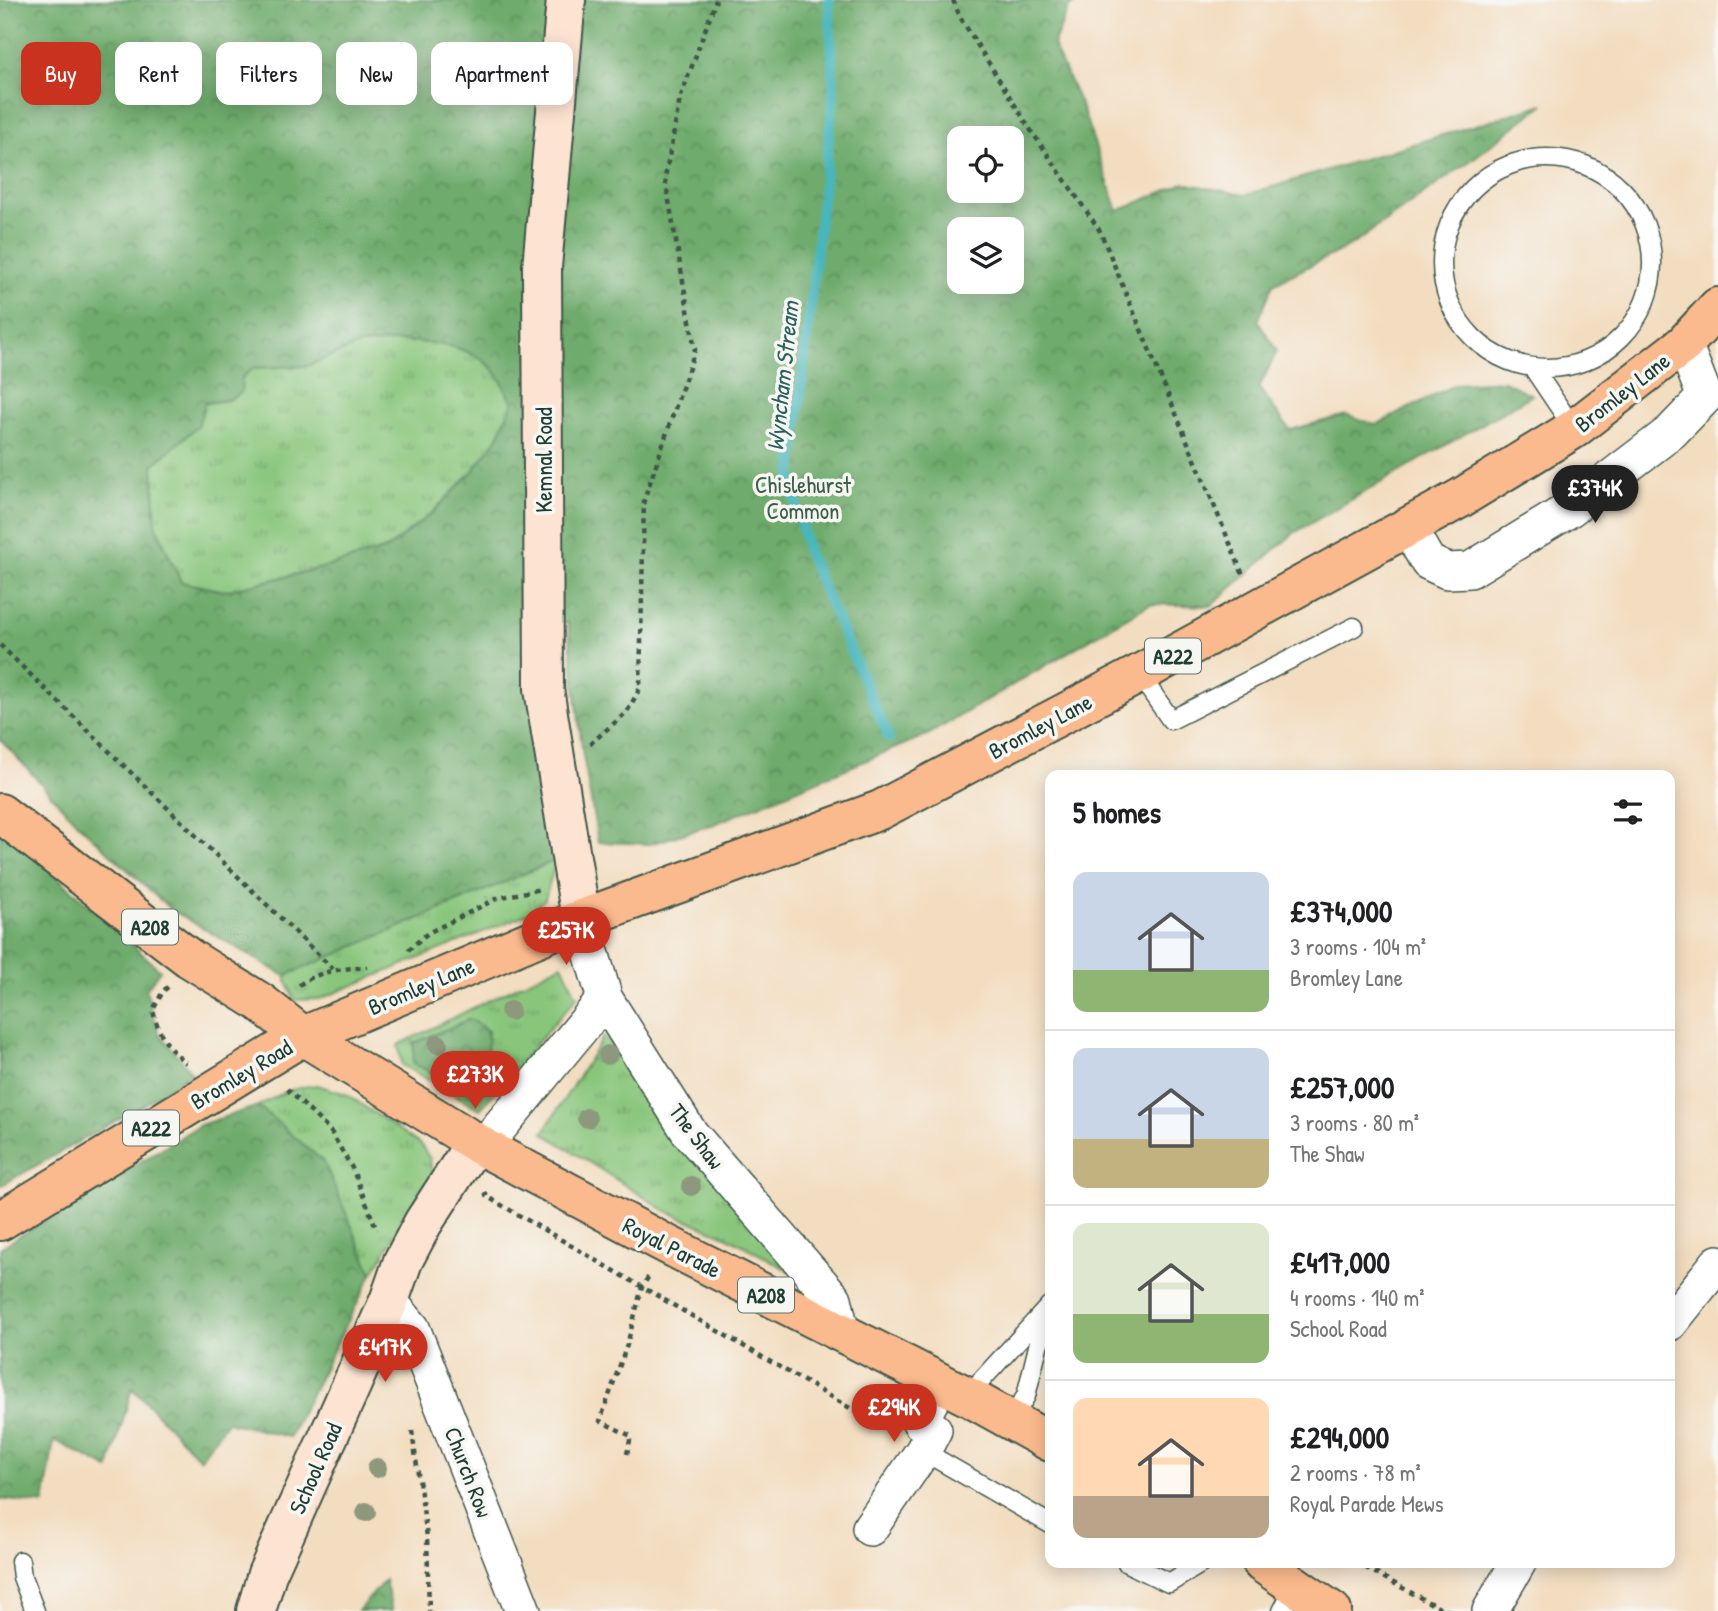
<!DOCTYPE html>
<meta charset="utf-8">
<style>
body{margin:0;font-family:"Patrick Hand",sans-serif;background:#f2f2f2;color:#202124;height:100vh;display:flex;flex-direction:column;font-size:26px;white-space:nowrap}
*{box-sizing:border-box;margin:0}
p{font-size:23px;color:#757577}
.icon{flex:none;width:38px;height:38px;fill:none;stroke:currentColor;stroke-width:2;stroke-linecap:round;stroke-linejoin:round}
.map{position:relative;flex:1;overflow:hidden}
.drawer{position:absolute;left:1045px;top:770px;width:630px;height:798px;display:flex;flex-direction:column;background:#fff;border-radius:14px;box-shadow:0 4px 18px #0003}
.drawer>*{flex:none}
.hud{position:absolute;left:21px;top:42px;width:665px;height:63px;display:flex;gap:14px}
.controls{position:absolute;left:947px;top:126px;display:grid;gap:14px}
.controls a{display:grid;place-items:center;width:77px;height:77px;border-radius:14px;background:#fff;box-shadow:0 4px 18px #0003;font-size:35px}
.price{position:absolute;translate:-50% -60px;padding:0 16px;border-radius:24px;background:#c8321e;color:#fff;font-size:23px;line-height:46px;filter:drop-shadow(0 2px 4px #0008)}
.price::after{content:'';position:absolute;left:50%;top:42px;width:21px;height:16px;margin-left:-10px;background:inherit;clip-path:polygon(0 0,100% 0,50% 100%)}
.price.on{background:#222;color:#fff}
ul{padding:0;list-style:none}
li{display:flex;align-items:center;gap:21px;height:175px;padding:0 28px}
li+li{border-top:2px solid #e0e0e0}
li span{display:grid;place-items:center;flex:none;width:196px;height:140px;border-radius:14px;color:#555}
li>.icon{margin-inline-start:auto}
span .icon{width:84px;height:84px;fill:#fffc;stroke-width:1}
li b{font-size:30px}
h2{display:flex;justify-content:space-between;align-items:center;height:84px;padding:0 28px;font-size:30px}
.chip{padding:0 24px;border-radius:14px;background:#fff;box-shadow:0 4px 18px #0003;font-size:24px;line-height:63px}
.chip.on{background:#c8321e;color:#fff}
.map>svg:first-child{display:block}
.grass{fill:url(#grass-tufts);stroke:#548258;stroke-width:2}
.forest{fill:url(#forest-crowns);stroke:#467450;stroke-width:2;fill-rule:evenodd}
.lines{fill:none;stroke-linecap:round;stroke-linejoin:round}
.stream{stroke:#46b6bd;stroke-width:10}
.lane-casing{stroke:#3f5549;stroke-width:21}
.street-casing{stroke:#3f5549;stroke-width:38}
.secondary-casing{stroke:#3f5549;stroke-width:42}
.primary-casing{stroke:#3f5549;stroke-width:42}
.path{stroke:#3f5549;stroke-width:4.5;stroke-dasharray:5 5;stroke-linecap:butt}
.lane{stroke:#fff;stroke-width:18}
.street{stroke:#fff;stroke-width:35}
.secondary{stroke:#fde3d1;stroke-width:38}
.primary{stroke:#fbba8d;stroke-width:38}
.tree{fill:#8d987d}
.labels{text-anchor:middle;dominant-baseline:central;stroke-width:7;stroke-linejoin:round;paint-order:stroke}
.shield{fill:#f6f6f2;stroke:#60746d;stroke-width:2}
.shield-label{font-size:21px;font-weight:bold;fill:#1f3d34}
.street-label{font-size:23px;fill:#1f3d34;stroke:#f6f6f2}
.park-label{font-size:23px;fill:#3a5f46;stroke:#f6f6f2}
.water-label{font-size:24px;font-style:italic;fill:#2b615d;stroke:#f6f6f2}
</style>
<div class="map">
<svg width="1718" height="1611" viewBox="0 0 1718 1611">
<defs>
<pattern id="grass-tufts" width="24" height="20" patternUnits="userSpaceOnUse" patternTransform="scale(1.75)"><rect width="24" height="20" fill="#89c67c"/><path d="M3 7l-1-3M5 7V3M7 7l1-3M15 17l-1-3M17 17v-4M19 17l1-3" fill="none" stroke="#6fa266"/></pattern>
<pattern id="forest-crowns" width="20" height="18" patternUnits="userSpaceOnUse" patternTransform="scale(1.75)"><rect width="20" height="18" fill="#6eab6c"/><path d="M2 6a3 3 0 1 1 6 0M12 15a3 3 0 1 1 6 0" fill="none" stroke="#5a8c5a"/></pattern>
</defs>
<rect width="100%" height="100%" fill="#f6f6f2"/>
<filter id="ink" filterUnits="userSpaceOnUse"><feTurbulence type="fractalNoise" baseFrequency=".0143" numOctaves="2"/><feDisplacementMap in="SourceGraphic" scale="14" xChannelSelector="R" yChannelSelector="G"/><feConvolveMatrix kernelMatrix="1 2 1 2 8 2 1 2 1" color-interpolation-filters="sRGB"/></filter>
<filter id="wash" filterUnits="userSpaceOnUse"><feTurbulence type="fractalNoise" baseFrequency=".00686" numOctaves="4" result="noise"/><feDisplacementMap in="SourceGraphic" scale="28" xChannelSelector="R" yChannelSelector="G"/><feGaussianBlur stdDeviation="1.57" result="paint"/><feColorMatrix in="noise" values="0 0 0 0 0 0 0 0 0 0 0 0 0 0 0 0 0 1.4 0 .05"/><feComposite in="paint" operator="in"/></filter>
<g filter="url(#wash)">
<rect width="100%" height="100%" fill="#f3ddc0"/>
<path class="grass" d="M402 341C434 343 468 344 492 368 501 377 506 391 513 402L497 439 473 471 432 513 386 549 326 567 225 591 181 582 156 527 153 465 197 426 205 403 228 400 242 377 254 368 306 366 359 345Z
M556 860 545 899 532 912 320 999 294 1000 285 976Z
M562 964 577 997 480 1109 402 1065 398 1045Z
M604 1036 636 1078 804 1279 728 1237 666 1211 543 1133Z
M317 1085 346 1094 421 1145 430 1159 432 1175 372 1274 324 1163 258 1106C278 1095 293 1087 317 1085Z"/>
<path class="forest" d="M0 0H1078L1069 7 1053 45 1082 108 1118 211 1184 183 1245 195 1544 104 1470 161 1352 245 1273 284 1258 321 1277 351 1259 388 1290 430 1346 415 1376 425 1456 384 1504 381 1532 395 1294 533 1211 606 1150 604 929 734 712 825 650 844 598 842 582 749 568 623 540 626 556 860 285 976 170 909 78 824 0 739ZM959 138H1012V191H959ZM959 229H1012V282H959ZM402 341C434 343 468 344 492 368 501 377 506 391 513 402L497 439 473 471 432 513 387 549 326 567 225 591 181 582 156 527 153 465 198 426 205 403 228 400 241 393 242 377 254 368 306 366 359 345Z
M0 825 160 970 146 990 159 1033 192 1073 142 1106 0 1186Z
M470 1019 488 1031 487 1055 475 1076 442 1077 413 1064 414 1043Z
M258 1106 324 1162 372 1274 289 1437 227 1422 200 1459 132 1388 109 1469 54 1440 44 1504 0 1499V1248L200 1125Z
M385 1580 392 1611H358Z"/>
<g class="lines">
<path class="stream" d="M829 0 834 92 791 481 808 553 889 738"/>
</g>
</g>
<g filter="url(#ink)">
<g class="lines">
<g class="lane-casing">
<path id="lane" d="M1442 263a105 105 0 1 1 210 0a105 105 0 1 1-210 0Z
M1533 368 1574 429
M1139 674 1171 720 1354 627
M967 1396 1050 1305
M1011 1420 1026 1396 1039 1342 1050 1327
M923 1451 1050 1524
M20 1561 22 1577 35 1611
M1127 1563 1169 1583 1202 1563
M1282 1611 1295 1586"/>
</g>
<g class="street-casing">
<path id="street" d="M1408 527 1428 562 1447 571 1470 570 1570 509 1671 432 1705 397 1684 344
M581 919 605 999 689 1132 834 1299 842 1334
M483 1147 605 999
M389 1301 412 1328 523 1611
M1670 1323 1718 1263
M870 1528 923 1451 934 1430 920 1422 940 1383
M1490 1611 1518 1563"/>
</g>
<g class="secondary-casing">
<path id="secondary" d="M566 0 542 267 544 689 581 919
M256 1611 267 1574 389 1301 403 1261 423 1223 476 1141"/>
</g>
<g class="primary-casing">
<path id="primary" d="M0 813 189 958 260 1002 303 1036 483 1147 666 1244 967 1396 1050 1442
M0 1221 303 1036 581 919 880 810 1139 674 1459 499 1574 429 1684 344 1718 307
M1262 1563 1332 1611"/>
</g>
<path class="path" d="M953 0 960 17 1030 129 1100 231 1243 575
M0 645 333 969
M590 744 627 712 640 688 644 500 695 350 665 178 680 99 716 0
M408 950 428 933 498 898 541 889
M299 985C321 970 341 969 367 967
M168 987 163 991 153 1010C158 1034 168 1048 186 1063
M287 1089 331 1132 352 1168 377 1230
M486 1192V1196L886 1429
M412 1431 427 1537 429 1611
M627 1454 631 1436 600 1421 627 1345 642 1287 649 1276
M1357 1563 1443 1610 1452 1611"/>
<use href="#lane" class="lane"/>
<use href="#street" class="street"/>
<use href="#secondary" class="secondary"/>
<use href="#primary" class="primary"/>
</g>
<g class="tree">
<circle cx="510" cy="1011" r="10"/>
<circle cx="438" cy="1044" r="10"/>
<circle cx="608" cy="1055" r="10"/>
<circle cx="587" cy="1118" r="10"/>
<circle cx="691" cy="1186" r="10"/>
<circle cx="377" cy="1468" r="10"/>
<circle cx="366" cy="1512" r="10"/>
</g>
</g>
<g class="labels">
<g class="shield">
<rect x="1145" y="638.5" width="56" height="35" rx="5"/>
<rect x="122" y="909.5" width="56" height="35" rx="5"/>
<rect x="123" y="1110.5" width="56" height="35" rx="5"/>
<rect x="738" y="1277.5" width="56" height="35" rx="5"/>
</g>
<g class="shield-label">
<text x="1173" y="656">A222</text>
<text x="150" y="927">A208</text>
<text x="151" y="1128">A222</text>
<text x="766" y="1295">A208</text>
</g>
<g class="street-label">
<text transform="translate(1622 392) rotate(-38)">Bromley Lane</text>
<text transform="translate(543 460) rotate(-90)">Kemnal Road</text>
<text transform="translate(1040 726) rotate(-28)">Bromley Lane</text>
<text transform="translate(421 986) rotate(-23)">Bromley Lane</text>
<text transform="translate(241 1074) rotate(-31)">Bromley Road</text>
<text transform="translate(697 1136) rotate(53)">The Shaw</text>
<text transform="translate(672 1247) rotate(27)">Royal Parade</text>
<text transform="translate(315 1468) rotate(-66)">School Road</text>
<text transform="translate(469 1472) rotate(69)">Church Row</text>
</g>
<g class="park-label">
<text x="803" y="484">Chislehurst<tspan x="803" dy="26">Common</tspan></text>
</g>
<g class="water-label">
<text transform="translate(782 376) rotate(-84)">Wyncham Stream</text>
</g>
</g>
</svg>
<div class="controls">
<a><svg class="icon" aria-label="locate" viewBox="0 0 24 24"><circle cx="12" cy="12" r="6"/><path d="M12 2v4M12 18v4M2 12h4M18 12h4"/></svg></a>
<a><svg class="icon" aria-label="layers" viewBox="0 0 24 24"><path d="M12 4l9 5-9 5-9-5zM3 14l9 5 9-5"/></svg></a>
</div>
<b class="price on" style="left:1595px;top:525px">£374K</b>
<b class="price" style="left:566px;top:967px">£257K</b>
<b class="price" style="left:475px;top:1111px">£273K</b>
<b class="price" style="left:385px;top:1384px">£417K</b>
<b class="price" style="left:894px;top:1444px">£294K</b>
<div class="hud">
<a class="chip on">Buy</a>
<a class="chip">Rent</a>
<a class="chip">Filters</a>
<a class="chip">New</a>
<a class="chip">Apartment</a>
</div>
<section class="drawer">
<h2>5 homes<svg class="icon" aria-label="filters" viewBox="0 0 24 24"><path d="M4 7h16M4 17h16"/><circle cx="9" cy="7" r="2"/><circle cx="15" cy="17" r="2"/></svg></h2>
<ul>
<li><span style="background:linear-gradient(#c9d6e8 70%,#8fb573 0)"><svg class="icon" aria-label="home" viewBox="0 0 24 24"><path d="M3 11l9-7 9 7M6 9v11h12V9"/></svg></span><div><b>£374,000</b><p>3 rooms · 104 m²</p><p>Bromley Lane</p></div></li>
<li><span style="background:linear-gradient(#c9d6e8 65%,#c2b280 0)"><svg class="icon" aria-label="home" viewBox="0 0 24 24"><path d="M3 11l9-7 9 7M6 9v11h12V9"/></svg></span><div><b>£257,000</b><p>3 rooms · 80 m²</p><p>The Shaw</p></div></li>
<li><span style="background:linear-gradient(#dfe7d0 65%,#8fb573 0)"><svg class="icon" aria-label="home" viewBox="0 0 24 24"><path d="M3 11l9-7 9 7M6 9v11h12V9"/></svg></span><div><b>£417,000</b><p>4 rooms · 140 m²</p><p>School Road</p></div></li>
<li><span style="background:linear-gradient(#ffd9b3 70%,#b9a48a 0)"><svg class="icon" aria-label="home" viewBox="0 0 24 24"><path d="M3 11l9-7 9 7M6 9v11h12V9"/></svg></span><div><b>£294,000</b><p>2 rooms · 78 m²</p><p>Royal Parade Mews</p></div></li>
</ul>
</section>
</div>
